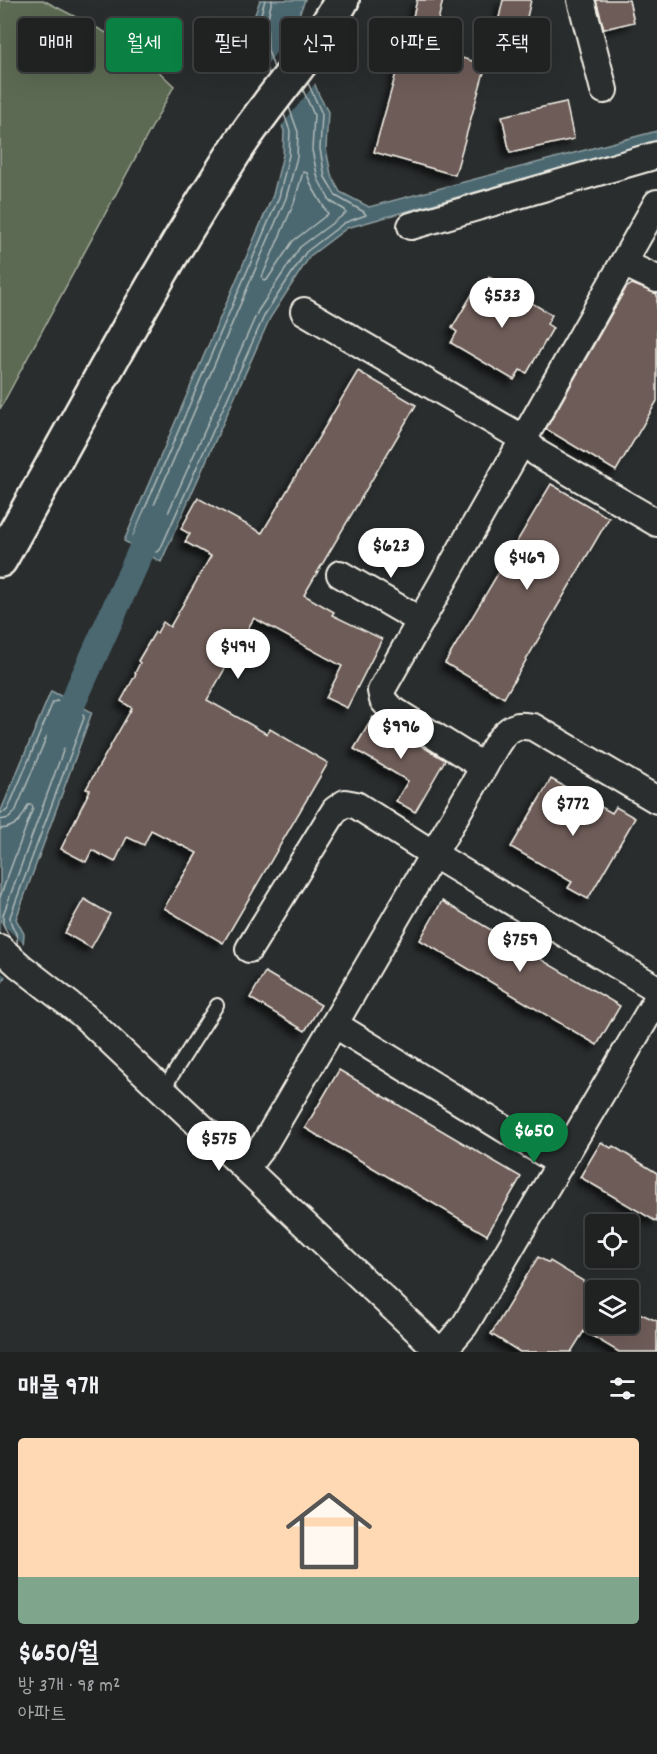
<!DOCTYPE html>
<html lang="ko">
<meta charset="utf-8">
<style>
body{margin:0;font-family:Dekko,"Poor Story",sans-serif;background:#282a2a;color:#f1f3f6;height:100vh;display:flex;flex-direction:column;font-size:22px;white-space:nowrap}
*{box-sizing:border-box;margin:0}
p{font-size:20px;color:#a2a4a5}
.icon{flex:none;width:33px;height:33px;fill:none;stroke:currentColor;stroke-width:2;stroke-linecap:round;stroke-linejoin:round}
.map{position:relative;height:1352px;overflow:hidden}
.sheet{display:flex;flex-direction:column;background:#202222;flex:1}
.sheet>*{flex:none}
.top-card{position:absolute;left:18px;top:18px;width:621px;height:54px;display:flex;gap:12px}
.tools{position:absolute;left:585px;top:1214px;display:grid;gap:12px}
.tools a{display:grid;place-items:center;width:54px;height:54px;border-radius:6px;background:#202222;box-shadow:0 6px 24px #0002,0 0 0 2px #3d3f40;font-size:30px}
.price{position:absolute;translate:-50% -51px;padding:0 14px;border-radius:21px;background:#fff;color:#222;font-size:20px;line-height:39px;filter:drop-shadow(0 2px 3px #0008)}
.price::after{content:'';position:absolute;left:50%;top:36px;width:18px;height:14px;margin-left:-9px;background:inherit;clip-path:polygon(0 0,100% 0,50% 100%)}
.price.selected{background:#0b8043;color:#fff}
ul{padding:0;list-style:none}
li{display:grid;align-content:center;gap:12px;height:318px;padding:0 18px}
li+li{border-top:2px solid #3d3f40}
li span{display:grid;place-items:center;height:186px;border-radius:6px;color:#555}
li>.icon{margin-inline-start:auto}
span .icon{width:108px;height:108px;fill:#fffc;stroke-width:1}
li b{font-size:26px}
h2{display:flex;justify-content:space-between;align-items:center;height:72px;padding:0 18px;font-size:26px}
.chip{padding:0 21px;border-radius:6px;background:#202222;box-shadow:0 6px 24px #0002,0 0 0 2px #3d3f40;font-size:21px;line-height:54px}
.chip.selected{background:#0b8043;color:#fff}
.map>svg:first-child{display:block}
.green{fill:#5c6b53;stroke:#a8ae9e;stroke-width:1.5}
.water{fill:#4c6871;stroke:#8f9fa1;stroke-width:1.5}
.pier{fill:#2a2d2e}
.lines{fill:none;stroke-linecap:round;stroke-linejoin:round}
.shore{stroke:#b1bab8;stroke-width:1.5}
.canal{stroke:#4c6871;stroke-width:27}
.building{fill:#6e5c58;stroke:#f4f1e8;stroke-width:1.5;filter:url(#shadow)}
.lane-casing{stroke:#f4f1e8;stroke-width:16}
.street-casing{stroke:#f4f1e8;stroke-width:30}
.secondary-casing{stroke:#f4f1e8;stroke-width:38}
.lane{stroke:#2a2d2e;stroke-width:12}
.street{stroke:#2a2d2e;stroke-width:26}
.secondary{stroke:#2a2d2e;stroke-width:33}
</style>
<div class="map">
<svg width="657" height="1352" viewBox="0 0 657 1352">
<defs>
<filter id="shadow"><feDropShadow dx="-5.5" dy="5.5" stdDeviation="3" flood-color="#0009"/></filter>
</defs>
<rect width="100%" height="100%" fill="#2a2d2e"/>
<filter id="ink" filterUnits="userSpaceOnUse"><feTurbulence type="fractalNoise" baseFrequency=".0167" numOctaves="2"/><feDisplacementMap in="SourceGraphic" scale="12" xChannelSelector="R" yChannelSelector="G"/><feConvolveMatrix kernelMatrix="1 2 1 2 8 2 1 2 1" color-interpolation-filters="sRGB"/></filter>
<g filter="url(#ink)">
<path class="green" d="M0 0H43L132 46 174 86 0 409Z"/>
<path class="water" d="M260 0H305L298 17 295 33 319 95 328 112 326 149 331 174 340 192 369 207 657 131V141L347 228 310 256 270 318 161 562 124 541 273 195 283 155 284 131 255 52 253 20Z
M51 691 92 712 16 919 24 934 23 946 0 986V813Z"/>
<path class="pier" d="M296 28 317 81 280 128 259 74Z
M0 922 26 946 9 979 0 972Z"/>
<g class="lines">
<path class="shore" d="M265 0 259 21 260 51 269 75
M272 0 267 22 268 50 274 68
M289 107 298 132 297 157 286 198 142 533 143 536 153 541 156 540 258 311 300 247 346 213 345 210 330 201 318 179 312 150 314 115 303 90
M284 114 290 131 289 155 279 197 133 536 134 540 156 552 160 550 265 314 306 252 344 223 366 215 364 212 336 196 325 177 320 149 322 114 308 83
M303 172 307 173 311 185 328 214 293 241 267 280 264 281 262 277 294 203Z
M0 813 5 812 8 809 53 702 57 701 83 714 84 718 10 917C10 928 19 931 17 944
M0 820 9 818 15 812 57 712 60 711 73 718 74 721 3 915V924L10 938
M0 829C16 828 22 819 28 805H32L33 808 0 897"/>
<path class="canal" d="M60 735 71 706 156 518"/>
</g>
<path class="building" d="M417 0H443L431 49 486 65 455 175 374 152 405 41 407 42Z
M503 0H531L519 52 493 45Z
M596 0H629L634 22 604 29Z
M566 102 574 139 510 153 502 116Z
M489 277 552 315 547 324 553 328 527 373 520 370 514 380 451 343 457 332 452 328 477 286 482 289Z
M632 284 657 294V401L616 471 546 429 626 288Z
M358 371 416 405 304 595 334 612 332 615 382 639 347 708 326 698 342 666 254 618 207 700 267 734 270 729 328 763 223 943 164 908 197 853 151 830 144 845 127 837 115 862 92 850 86 862 61 849 90 790 86 789 132 708 121 701 136 674 135 673 140 663 138 661 155 632 157 633 163 622 170 627 211 556 185 542 190 534 181 529 198 498 262 533Z
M551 484 609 518 504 698 445 663Z
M373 717 445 760 415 812 396 801 408 781 354 749Z
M551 779 612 813 616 807 635 818 588 899 568 888 572 882 511 847Z
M84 899 110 914 91 948 65 933Z
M442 901 620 1006 597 1045 420 940Z
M265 972 321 1005 305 1031 250 998Z
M339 1070 521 1177 487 1235 305 1128Z
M601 1142 611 1148 613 1146 657 1173V1222L580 1177Z
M538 1257 549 1263 550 1261 598 1290H596V1323H628V1308L657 1321V1352H619L584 1331 571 1352H520L491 1334Z"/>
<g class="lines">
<g class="lane-casing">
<path id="lane" d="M163 1090 217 1005"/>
</g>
<g class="street-casing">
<path id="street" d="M581 0 604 90
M411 226 657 155
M623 263 657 279
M304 311 524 439 537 453 657 523
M340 574 421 621
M484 767 390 708 383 700 381 691 657 203
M0 948 20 966 83 1015 440 1352
M249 949 335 810 345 803 356 805 433 854 657 989
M334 1024 560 1163
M246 1168 265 1143 484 767C492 753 501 730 518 726 523 725 529 727 533 727L657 800
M442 1352 465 1325 657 999"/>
</g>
<g class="secondary-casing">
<path id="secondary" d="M0 560C75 426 147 289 230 159 264 104 311 57 342 0"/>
</g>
<use href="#lane" class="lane"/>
<use href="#street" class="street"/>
<use href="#secondary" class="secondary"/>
</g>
</g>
</svg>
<div class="tools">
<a><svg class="icon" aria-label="locate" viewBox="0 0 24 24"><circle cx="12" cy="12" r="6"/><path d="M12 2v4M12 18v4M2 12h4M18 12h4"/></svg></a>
<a><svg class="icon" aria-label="layers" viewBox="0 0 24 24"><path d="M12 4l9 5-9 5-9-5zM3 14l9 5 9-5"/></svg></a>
</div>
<b class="price" style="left:502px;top:329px">$533</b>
<b class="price" style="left:391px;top:579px">$623</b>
<b class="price" style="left:527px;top:591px">$469</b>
<b class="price" style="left:238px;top:680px">$494</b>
<b class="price" style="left:401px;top:760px">$996</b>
<b class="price" style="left:573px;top:837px">$772</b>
<b class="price" style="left:520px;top:973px">$759</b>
<b class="price selected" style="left:534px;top:1164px">$650</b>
<b class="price" style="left:219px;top:1172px">$575</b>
<div class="top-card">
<a class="chip">매매</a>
<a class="chip selected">월세</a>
<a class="chip">필터</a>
<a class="chip">신규</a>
<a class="chip">아파트</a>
<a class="chip">주택</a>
</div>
</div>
<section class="sheet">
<h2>매물 9개<svg class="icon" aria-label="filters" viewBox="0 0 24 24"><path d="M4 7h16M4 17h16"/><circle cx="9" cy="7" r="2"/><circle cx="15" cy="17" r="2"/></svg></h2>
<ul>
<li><span style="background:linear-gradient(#ffd9b3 75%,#7fa58c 0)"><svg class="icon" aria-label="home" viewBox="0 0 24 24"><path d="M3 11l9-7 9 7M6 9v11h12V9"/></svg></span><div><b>$650/월</b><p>방 3개 · 98 m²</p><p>아파트</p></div></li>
</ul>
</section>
